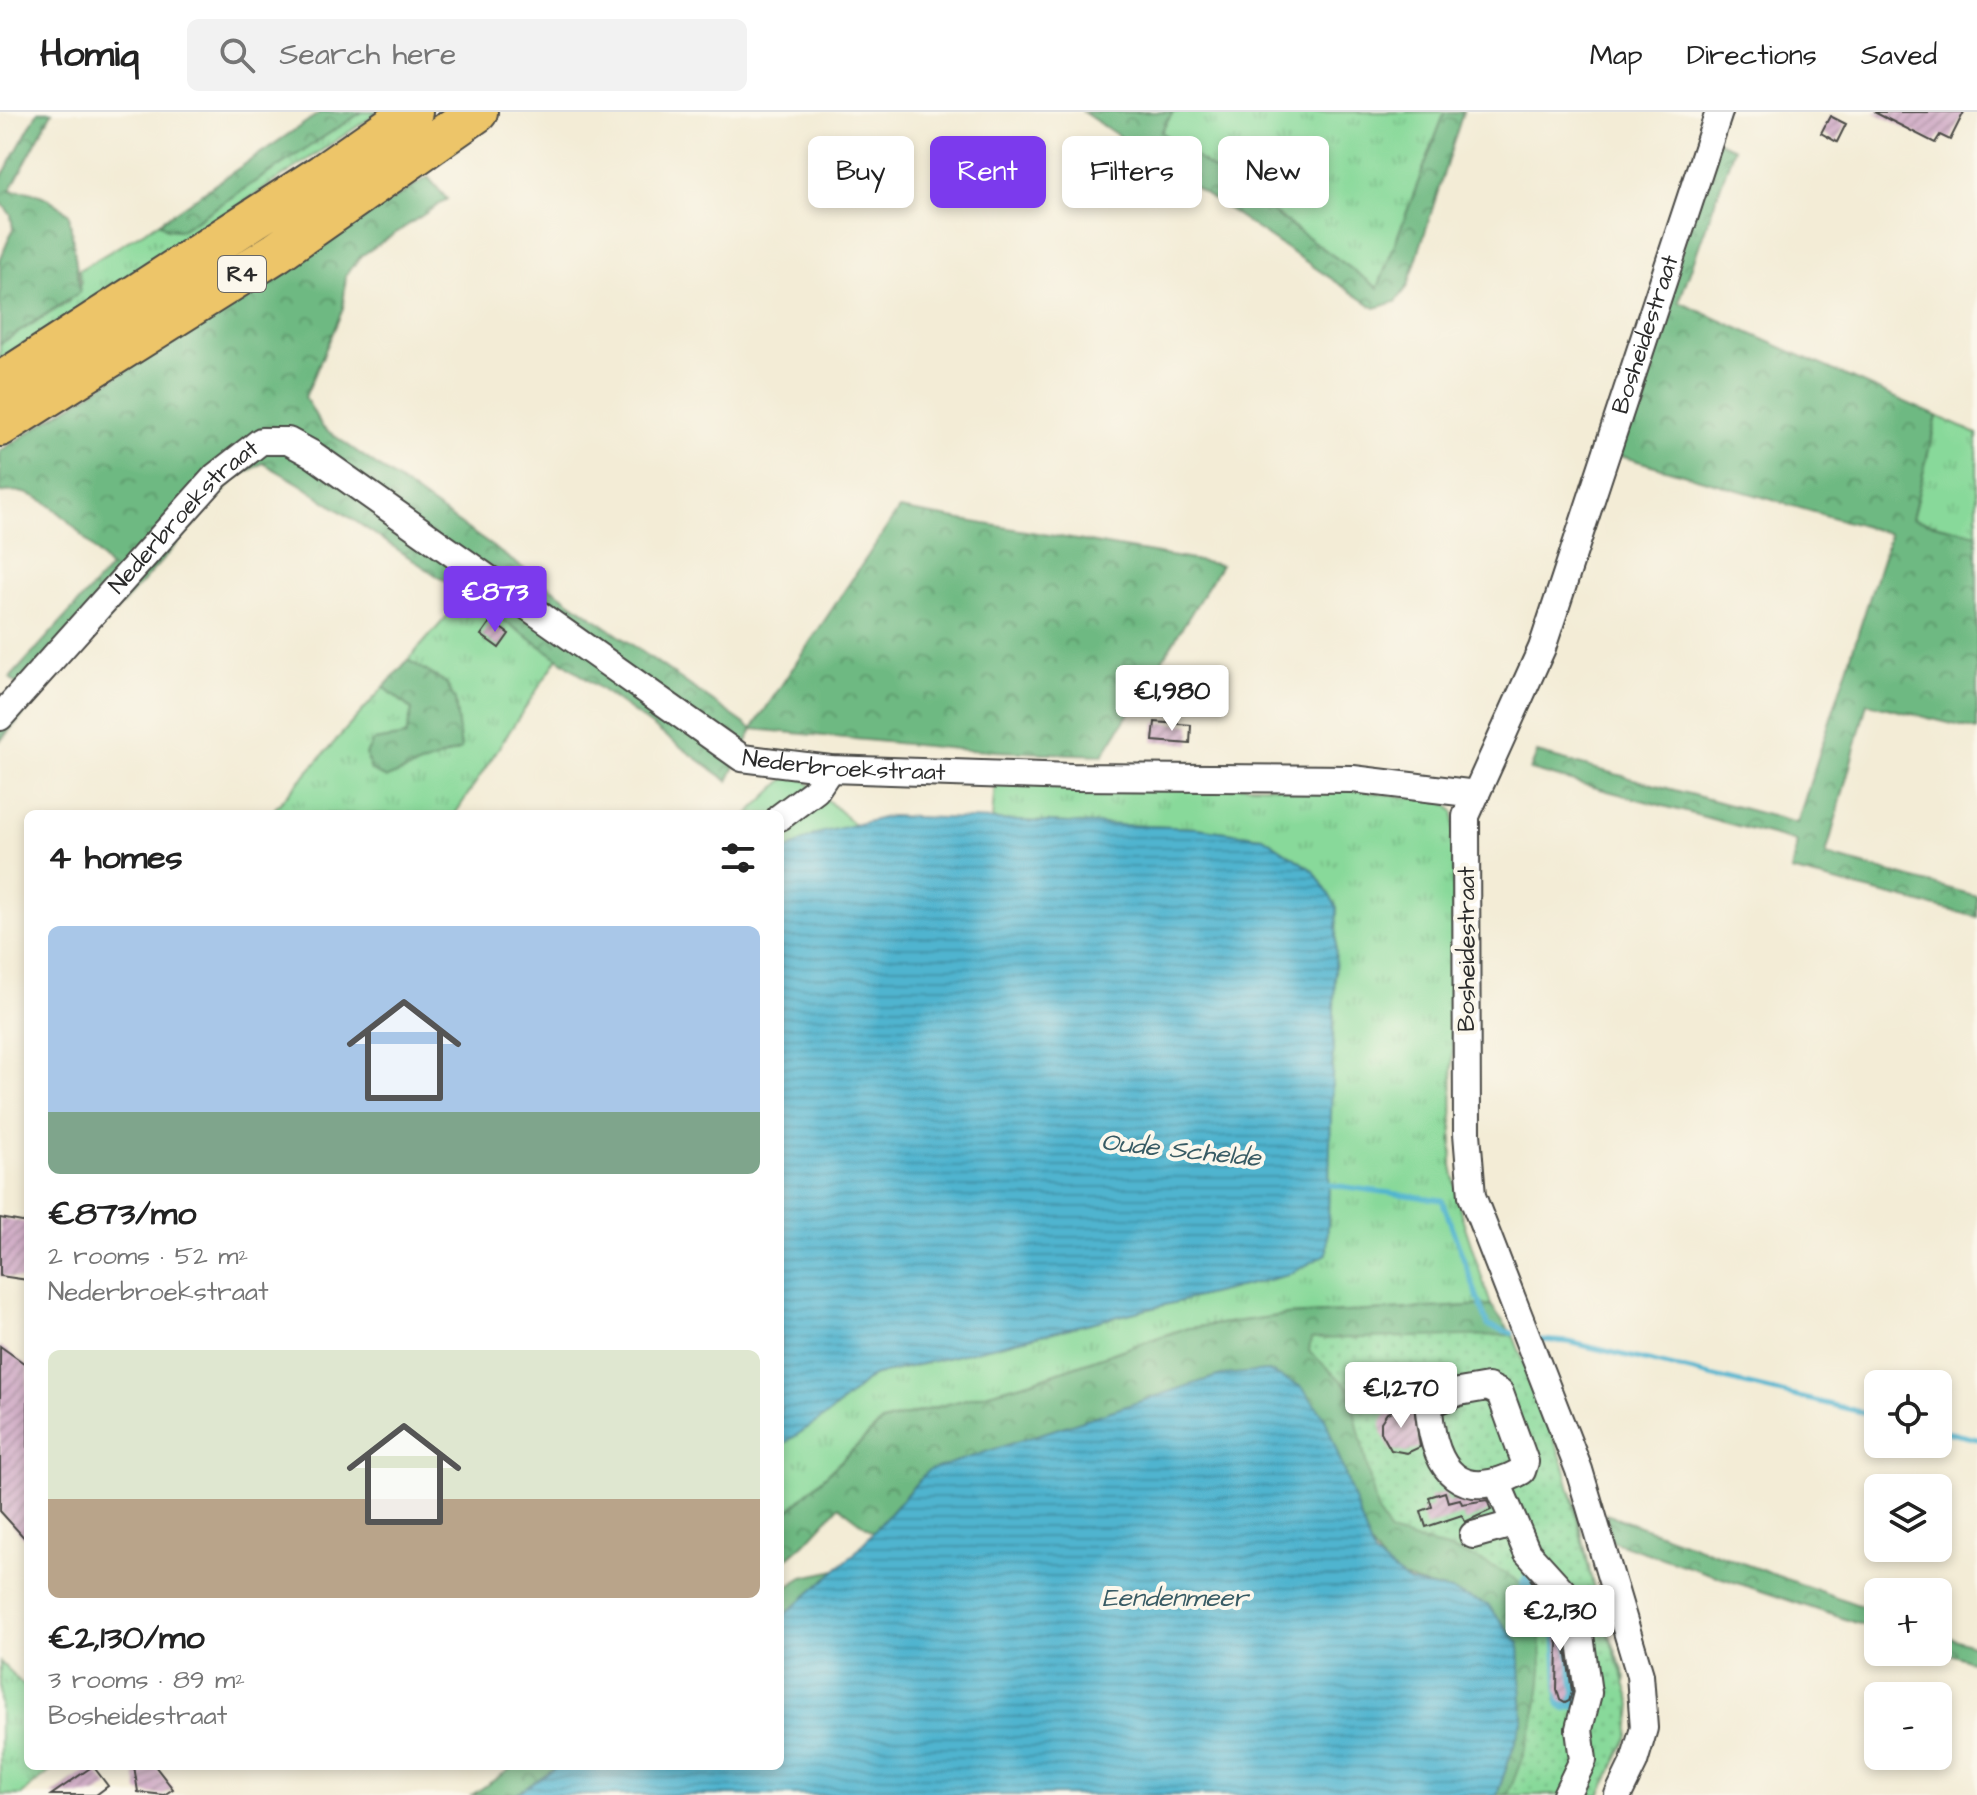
<!DOCTYPE html>
<meta charset="utf-8">
<style>
body{margin:0;font-family:"Architects Daughter",sans-serif;background:#f2f2f2;color:#222;height:100vh;display:flex;flex-direction:column;font-size:30px;white-space:nowrap}
*{box-sizing:border-box;margin:0}
p{font-size:26px;color:#767676}
.icon{flex:none;width:44px;height:44px;fill:none;stroke:currentColor;stroke-width:2;stroke-linecap:round;stroke-linejoin:round}
.map{position:relative;flex:1;overflow:hidden}
.panel{position:absolute;left:24px;top:698px;width:760px;height:960px;display:flex;flex-direction:column;background:#fff;border-radius:12px;box-shadow:0 4px 12px #0003}
.panel>*{flex:none}
.banner{position:absolute;left:808px;top:24px;width:760px;height:72px;display:flex;gap:16px}
.controls{position:absolute;left:1864px;top:1258px;display:grid;gap:16px}
.controls a{display:grid;place-items:center;width:88px;height:88px;border-radius:12px;background:#fff;box-shadow:0 4px 12px #0003;font-size:40px}
.price{position:absolute;translate:-50% -68px;padding:0 18px;border-radius:8px;background:#fff;color:#222;font-size:26px;line-height:52px;filter:drop-shadow(0 2px 4px #0008)}
.price::after{content:'';position:absolute;left:50%;top:48px;width:24px;height:18px;margin-left:-12px;background:inherit;clip-path:polygon(0 0,100% 0,50% 100%)}
.price.on{background:#7c3aed;color:#fff}
ul{padding:0;list-style:none}
li{display:grid;align-content:center;gap:16px;height:424px;padding:0 24px}
li span{display:grid;place-items:center;height:248px;border-radius:12px;color:#555}
li>.icon{margin-inline-start:auto}
span .icon{width:144px;height:144px;fill:#fffc;stroke-width:1}
li b{font-size:34px}
h2{display:flex;justify-content:space-between;align-items:center;height:96px;padding:0 24px;font-size:34px}
.pill{padding:0 28px;border-radius:12px;background:#fff;box-shadow:0 4px 12px #0003;font-size:28px;line-height:72px}
.pill.on{background:#7c3aed;color:#fff}
header{display:flex;align-items:center;gap:48px;box-sizing:border-box;height:112px;padding:0 40px;background:#fff;border-bottom:2px solid #e0e0e0}
header strong{font-size:38px}
nav{display:flex;gap:44px;margin-inline-start:auto;font-size:28px}
.search{width:560px;height:72px;background:#f2f2f2;display:flex;align-items:center;gap:20px;box-sizing:border-box;padding:0 28px;border-radius:12px;color:#767676;font-size:30px}
.map>svg:first-child{display:block}
.grass{fill:url(#grass-tufts);stroke:#5a8262;stroke-width:2}
.forest{fill:url(#forest-crowns);stroke:#4c7256;stroke-width:2}
.park{fill:url(#park-dots);stroke:#5a8262;stroke-width:2}
.pitch{fill:#88d99a;stroke:#5a8262;stroke-width:2}
.water{fill:url(#water-rules);stroke:#3e707d;stroke-width:2}
.lines{fill:none;stroke-linecap:round;stroke-linejoin:round}
.stream{stroke:#50b4cf;stroke-width:5}
.canal{stroke:#50b4cf;stroke-width:20}
.building{fill:url(#building-hatch)}
.minor-casing{stroke:#494845;stroke-width:30}
.highway-casing{stroke:#494845;stroke-width:44}
.minor{stroke:#fff;stroke-width:26}
.highway{stroke:#edc569;stroke-width:40}
.labels{text-anchor:middle;dominant-baseline:central;stroke-width:8;stroke-linejoin:round;paint-order:stroke}
.shield{fill:#fbf7ec;stroke:#696865;stroke-width:2}
.shield-label{font-size:22px;font-weight:bold;fill:#2b2b2b}
.street-label{font-size:24px;fill:#2b2b2b;stroke:#fbf7ec}
.water-label{font-size:26px;font-style:italic;fill:#385b64;stroke:#fbf7ec}
</style>
<header>
<strong>Homiq</strong>
<div class="search"><svg class="icon" aria-label="search" viewBox="0 0 24 24"><circle cx="10" cy="10" r="6"/><path d="M15 15l6 6"/></svg>Search here</div>
<nav><a>Map</a><a>Directions</a><a>Saved</a></nav>
</header>
<div class="map">
<svg width="1977" height="1683" viewBox="0 0 1977 1683">
<defs>
<pattern id="grass-tufts" width="24" height="20" patternUnits="userSpaceOnUse" patternTransform="scale(2)"><rect width="24" height="20" fill="#88d99a"/><path d="M3 7l-1-3M5 7V3M7 7l1-3M15 17l-1-3M17 17v-4M19 17l1-3" fill="none" stroke="#76ba85"/></pattern>
<pattern id="forest-crowns" width="20" height="18" patternUnits="userSpaceOnUse" patternTransform="scale(2)"><rect width="20" height="18" fill="#6eb982"/><path d="M2 6a3 3 0 1 1 6 0M12 15a3 3 0 1 1 6 0" fill="none" stroke="#5b976b"/></pattern>
<pattern id="park-dots" width="8" height="8" patternUnits="userSpaceOnUse" patternTransform="scale(2)"><rect width="8" height="8" fill="#88d99a"/><path d="M2 2h.1M6 6h.1" fill="none" stroke="#76ba85" stroke-width="1.8" stroke-linecap="round"/></pattern>
<pattern id="water-rules" width="6" height="5" patternUnits="userSpaceOnUse" patternTransform="scale(2)"><rect width="6" height="5" fill="#50b4cf"/><path d="M0 2.5h6" fill="none" stroke="#4393a8"/></pattern>
<pattern id="building-hatch" width="6" height="6" patternUnits="userSpaceOnUse" patternTransform="scale(2)"><rect width="6" height="6" fill="#cca4c2"/><path d="M-1 1l2-2M0 6l6-6M5 7l2-2" fill="none" stroke="#a6869e"/></pattern>
</defs>
<rect width="100%" height="100%" fill="#fbf7ec"/>
<filter id="ink" filterUnits="userSpaceOnUse"><feTurbulence type="fractalNoise" baseFrequency=".0125" numOctaves="2"/><feDisplacementMap in="SourceGraphic" scale="16" xChannelSelector="R" yChannelSelector="G"/><feConvolveMatrix kernelMatrix="1 2 1 2 8 2 1 2 1" color-interpolation-filters="sRGB"/></filter>
<filter id="wash" filterUnits="userSpaceOnUse"><feTurbulence type="fractalNoise" baseFrequency=".006" numOctaves="4" result="noise"/><feDisplacementMap in="SourceGraphic" scale="32" xChannelSelector="R" yChannelSelector="G"/><feGaussianBlur stdDeviation="1.8" result="paint"/><feColorMatrix in="noise" values="0 0 0 0 0 0 0 0 0 0 0 0 0 0 0 0 0 1.4 0 .05"/><feComposite in="paint" operator="in"/></filter>
<g filter="url(#wash)">
<rect width="100%" height="100%" fill="#f3ecd6"/>
<path class="grass" d="M362 0H379L136 162 0 247V232L68 190 81 171 79 158 160 110 167 117 181 118Z
M1173 0H1445L1378 176 1161 20Z
M1937 304 1977 322V422L1912 407Z
M466 483 558 546 455 702H270L384 575 412 598 411 612 387 665 461 637 446 571 408 548Z
M995 671 1330 675 1446 690 1454 700 1452 1054 1461 1102 1491 1193 1286 1203 1182 1217 1033 1269 882 1310 780 1407V1334L830 1301 872 1264 1288 1163 1337 796 1314 759 1263 725 1197 716 992 708Z
M0 1550 28 1578V1654H57L21 1683H0Z"/>
<path class="forest" d="M38 0H52L10 79C34 77 51 86 69 102L80 180 0 232V148L13 117 11 103 0 89V68Z
M321 0H362L181 118 167 117 160 110Z
M1083 0H1173L1161 20 1378 176 1445 0H1463L1408 174 1396 190 1375 196Z
M1716 28 1734 36 1679 190 1937 304 1912 407 1977 422V618L1867 591 1826 743 1977 784V805L1791 759 1797 730 1530 658 1537 641 1797 711 1890 422 1617 343Z
M428 65 447 87 361 144 346 163 343 197 305 285 322 315 752 617 899 397 1221 453 1103 643 967 638 753 617 728 669 534 529 300 372 263 351 235 367 0 629V612L28 582 10 566 110 456C83 426 46 370 0 381V339Z
M408 548 446 571 455 588 461 637 387 666 371 659 366 642 373 629 406 624 412 598 384 575Z
M1491 1193 1513 1223 1576 1394 1595 1483 1626 1566 1600 1683H1497L1523 1607 1451 1479C1395 1468 1380 1459 1357 1406L927 1359 873 1420 839 1394 805 1431 780 1453V1407L882 1310 1033 1269 1183 1217 1286 1203Z
M1606 1402 1878 1500V1518L1611 1429Z
M836 1458 780 1507V1479L803 1465Z
M1938 1521 1977 1535V1551L1938 1538Z
M515 1654H558L515 1683H472Z"/>
<path class="park" d="M1513 1223 1564 1353 1595 1483 1632 1592 1629 1623 1600 1683H1508C1532 1622 1559 1552 1528 1488 1525 1481 1522 1472 1516 1468 1478 1441 1433 1434 1390 1421L1378 1402 1349 1276 1309 1239 1311 1227Z"/>
<path class="pitch" d="M794 658 855 713 816 722 780 742V702H748Z"/>
<path class="water" d="M891 704 1197 716 1263 725 1314 759 1337 795 1327 1142 1288 1163 872 1264 830 1301 780 1334V742L816 722Z
M1268 1259 1302 1275 1325 1306 1374 1444 1410 1471 1451 1479 1488 1493 1519 1531 1523 1607 1497 1683H515L558 1654H780V1507L854 1442 927 1359 1221 1263Z"/>
<g class="lines">
<path class="stream" d="M1324 1072 1442 1088 1488 1214 1512 1221
M1541 1228 1569 1230 1878 1304
M1938 1318 1977 1327"/>
<path class="canal" d="M1535 1464 1570 1502 1579 1573 1577 1587 1566 1589 1562 1512 1533 1478 1530 1472Z"/>
</g>
<g id="blocks">
<path class="building" d="M1874 0H1964L1950 28 1940 23 1935 31Z
M1830 4 1846 12 1837 30 1821 21Z
M491 509 509 522 499 536 481 523Z
M1155 610 1191 613 1190 632 1153 629Z
M0 1106 28 1111V1168L0 1164Z
M0 1234 28 1254V1430L0 1399Z
M1404 1293 1414 1294 1420 1335 1407 1341 1391 1338 1381 1320V1310L1387 1301Z
M1445 1380 1448 1390 1460 1387 1462 1392 1487 1388 1491 1398 1465 1410 1462 1403 1426 1415 1421 1399 1432 1395 1429 1385Z
M1530 1467 1561 1501 1572 1580 1569 1589 1565 1591 1560 1588 1557 1578 1558 1532 1545 1487Z
M93 1654 108 1674 96 1683H51Z
M134 1654H155L173 1677 164 1683 138 1680Z"/>
</g>
</g>
<g filter="url(#ink)">
<use href="#blocks" fill-opacity="0" stroke="#494845" stroke-width="2"/>
<g class="lines">
<g class="minor-casing">
<g id="minor">
<path id="s1" d="M0 605 216 364 261 329H288L312 342 742 646 830 657 1072 665 1353 667 1476 682"/>
<path d="M780 705 816 678 830 657"/>
<path d="M1488 1275 1500 1281 1525 1350 1522 1359C1461 1392 1435 1360 1429 1299L1431 1291 1459 1280Z"/>
<path d="M1497 1370 1527 1440 1576 1494 1588 1581 1579 1617 1583 1648 1566 1683"/>
<path d="M1473 1423 1513 1412"/>
<path id="s2" d="M1618 1683 1634 1650 1644 1616 1640 1563 1579 1358 1472 1084 1467 1021 1466 704 1542 536 1719 0"/>
</g>
</g>
<g class="highway-casing">
<path id="highway" d="M0 271 323 62 412 0
M0 314 277 140 477 0"/>
</g>
<use href="#minor" class="minor"/>
<use href="#highway" class="highway"/>
</g>
</g>
<g class="labels">
<rect class="shield" x="218" y="144" width="48" height="36" rx="6"/>
<g class="shield-label">
<text x="242" y="162">R4</text>
</g>
<g class="street-label">
<text stroke="none"><textPath href="#s2" startOffset="1528">Bosheidestraat</textPath></text>
<text stroke="none"><textPath href="#s1" startOffset="272">Nederbroekstraat</textPath></text>
<text stroke="none"><textPath href="#s1" startOffset="1064">Nederbroekstraat</textPath></text>
<text transform="translate(1467 837) rotate(-90)">Bosheidestraat</text>
</g>
<g class="water-label">
<text transform="translate(1181 1038) rotate(6)">Oude Schelde</text>
<text x="1175" y="1486">Eendenmeer</text>
</g>
</g>
</svg>
<div class="controls">
<a><svg class="icon" aria-label="locate" viewBox="0 0 24 24"><circle cx="12" cy="12" r="6"/><path d="M12 2v4M12 18v4M2 12h4M18 12h4"/></svg></a>
<a><svg class="icon" aria-label="layers" viewBox="0 0 24 24"><path d="M12 4l9 5-9 5-9-5zM3 14l9 5 9-5"/></svg></a>
<a>+</a>
<a>−</a>
</div>
<b class="price on" style="left:495px;top:522px">€873</b>
<b class="price" style="left:1172px;top:621px">€1,980</b>
<b class="price" style="left:1401px;top:1318px">€1,270</b>
<b class="price" style="left:1560px;top:1541px">€2,130</b>
<div class="banner">
<a class="pill">Buy</a>
<a class="pill on">Rent</a>
<a class="pill">Filters</a>
<a class="pill">New</a>
</div>
<section class="panel">
<h2>4 homes<svg class="icon" aria-label="filters" viewBox="0 0 24 24"><path d="M4 7h16M4 17h16"/><circle cx="9" cy="7" r="2"/><circle cx="15" cy="17" r="2"/></svg></h2>
<ul>
<li><span style="background:linear-gradient(#a9c7e8 75%,#7fa58c 0)"><svg class="icon" aria-label="home" viewBox="0 0 24 24"><path d="M3 11l9-7 9 7M6 9v11h12V9"/></svg></span><div><b>€873/mo</b><p>2 rooms · 52 m²</p><p>Nederbroekstraat</p></div></li>
<li><span style="background:linear-gradient(#dfe7d0 60%,#b9a48a 0)"><svg class="icon" aria-label="home" viewBox="0 0 24 24"><path d="M3 11l9-7 9 7M6 9v11h12V9"/></svg></span><div><b>€2,130/mo</b><p>3 rooms · 89 m²</p><p>Bosheidestraat</p></div></li>
</ul>
</section>
</div>
